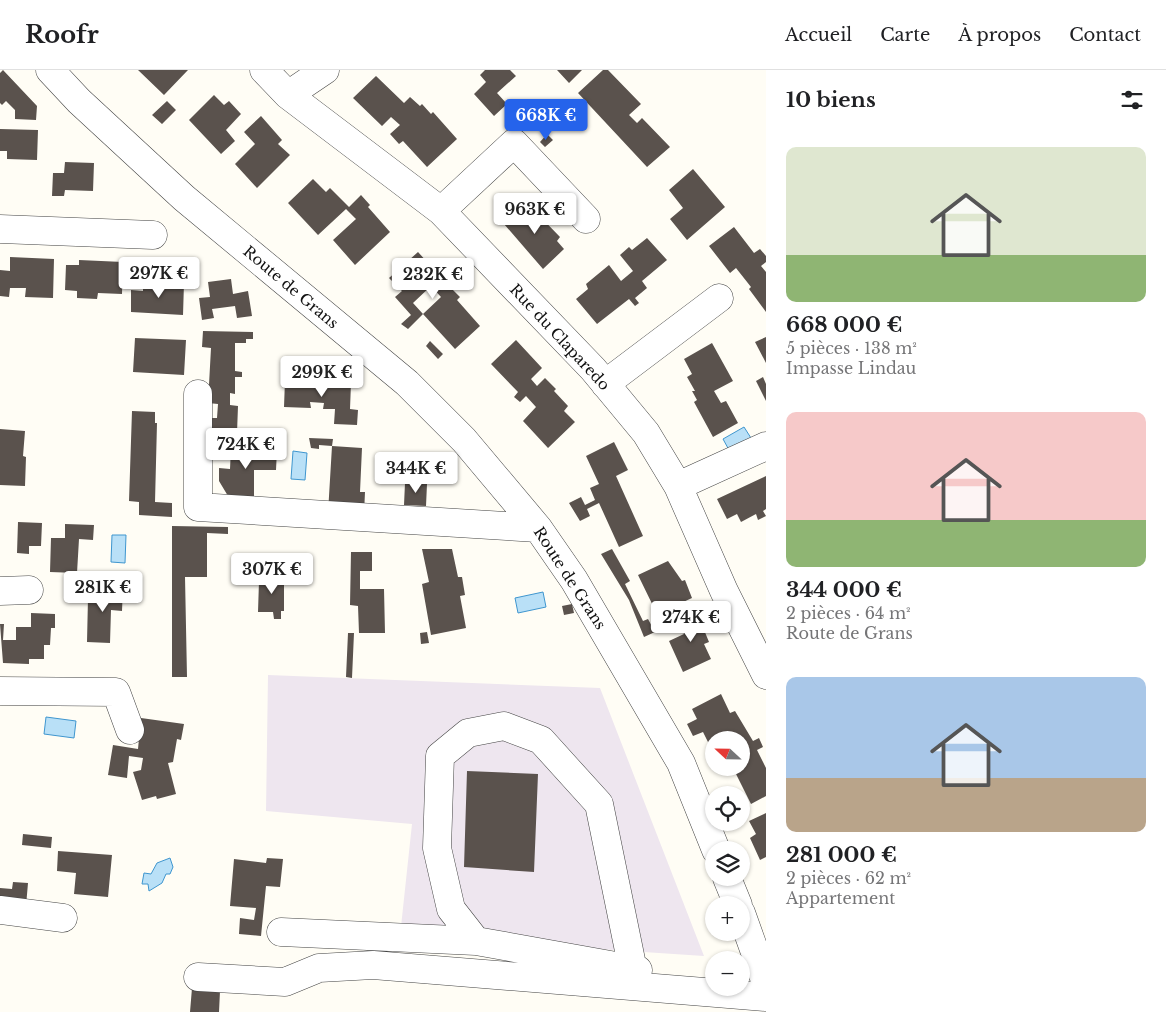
<!DOCTYPE html>
<html lang="fr">
<meta charset="utf-8">
<style>
body{margin:0;font-family:"Libre Baskerville",serif;background:#f2f2f2;color:#202124;height:100vh;display:flex;flex-direction:column;font-size:19px;white-space:nowrap}
*{box-sizing:border-box;margin:0}
p{font-size:16px;color:#757577}
.icon{flex:none;width:28px;height:28px;fill:none;stroke:currentColor;stroke-width:2;stroke-linecap:round;stroke-linejoin:round}
.map{position:relative;flex:1;overflow:hidden}
.panel{display:flex;flex-direction:column;background:#fff;width:400px}
.panel>*{flex:none}
.needle{width:32px;rotate:292deg}
.tools{position:absolute;left:705px;top:661px;display:grid;gap:10px}
.tools a{display:grid;place-items:center;width:45px;height:45px;border-radius:50%;background:#fff;box-shadow:0 1px 4px #0004;font-size:25px}
.price{position:absolute;translate:-50% -42px;padding:0 11px;border-radius:5px;background:#fff;color:#222;font-size:16px;line-height:32px;filter:drop-shadow(0 1px 2px #0008)}
.price::after{content:'';position:absolute;left:50%;top:30px;width:15px;height:11px;margin-left:-8px;background:inherit;clip-path:polygon(0 0,100% 0,50% 100%)}
.price.selected{background:#2563eb;color:#fff}
ul{padding:0;list-style:none}
li{display:grid;align-content:center;gap:10px;height:265px;padding:0 20px}
li span{display:grid;place-items:center;height:155px;border-radius:10px;color:#555}
li>.icon{margin-inline-start:auto}
span .icon{width:90px;height:90px;fill:#fffc;stroke-width:1}
li b{font-size:21px}
h2{display:flex;justify-content:space-between;align-items:center;height:60px;padding:0 20px;font-size:21px}
header{display:flex;align-items:center;gap:30px;box-sizing:border-box;height:70px;padding:0 25px;background:#fff;border-bottom:1px solid #e0e0e0}
header strong{font-size:24px}
nav{display:flex;gap:28px;margin-inline-start:auto;font-size:18px}
main{display:flex;flex:1;min-height:0}
.map>svg:first-child{display:block}
.industrial{fill:#eee6ef}
.water{fill:#b9e0f7;stroke:#3f96cf}
.building{fill:#5a524d;fill-rule:evenodd}
.lines{fill:none;stroke-linecap:round;stroke-linejoin:round}
.minor-casing{stroke:#444;stroke-width:29}
.minor{stroke:#fff;stroke-width:28}
.labels{text-anchor:middle;dominant-baseline:central;stroke-width:5;stroke-linejoin:round;paint-order:stroke}
.street-label{font-size:15px;fill:#111;stroke:#fff}
</style>
<header>
<strong>Roofr</strong>
<nav><a>Accueil</a><a>Carte</a><a>À propos</a><a>Contact</a></nav>
</header>
<main>
<div class="map">
<svg width="766" height="942" viewBox="0 0 766 942">
<rect width="100%" height="100%" fill="#fffdf5"/>
<path class="industrial" d="M268 605 600 618 704 886 400 866 412 754 266 741Z"/>
<path class="water" d="M744 357 751 368 729 380 723 369Z
M293 381 307 383 305 410 291 409Z
M112 465H126L125 493 111 492Z
M543 522 546 537 518 543 515 528Z
M46 647 76 651 74 668 44 664Z
M170 788 173 797 170 804H166L162 813 149 821 148 814H142L144 803 151 804 157 793Z"/>
<path class="building" d="M3 0 37 36 36 50 15 49V40L6 31 2 35 0 33V3Z
M138 0H188L164 25Z
M485 0H510L516 6 497 23 507 34 494 46 474 24 486 12 480 5Z
M557 0H582L569 13Z
M603 0H608L641 34 629 45 637 53 642 48 670 77 647 97 578 23Z
M376 6 404 33 410 27 420 36 422 34 431 44 433 42 457 69 427 97 403 71 399 74 390 64 400 55 391 47 382 56 353 28Z
M214 25 224 35 229 31 241 44 226 60 235 71 221 84 189 50Z
M167 31 176 40 162 54 152 45Z
M261 46 282 70 278 74 290 85 257 118 235 94 255 74 244 62Z
M0 59 38 60 37 90 7 89V81H0Z
M547 64 553 70 545 77 540 72Z
M65 92 94 93 93 121 65 120 64 126H52L53 103H64Z
M693 99 725 137 687 170 670 149 683 138 669 120Z
M313 109 326 122 330 118 349 137 361 125 370 135 368 137 390 162 355 195 333 170 356 149 346 139 318 165 288 133Z
M527 133 560 167 557 171 564 179 543 199 504 154Z
M734 157 754 183 760 179 766 186V192L761 196 766 202V242L749 219 751 217 736 198 730 203 709 176Z
M647 168 667 190 642 211 647 218 635 228 639 233 635 236 629 229 597 254 576 229 588 219 586 214 609 195 621 211 633 201 620 185 629 177 632 180Z
M418 182 429 194 433 189 455 213 451 218 460 227 457 230 480 256 455 279 423 244 408 259 401 254 411 245 395 227 402 221 389 208ZM431 216 441 227 423 244 413 233Z
M10 187 54 189 53 228 25 227 26 218H10L9 227 0 226V200L10 201Z
M79 190 123 192 122 224 98 223 97 229 77 228V221L65 220 66 195H79Z
M231 209 233 224 248 221 252 246 237 248 235 236 212 239 214 248 202 250 199 228 210 227 208 212Z
M143 212 184 213 183 245 131 242V220L143 221Z
M203 261 253 262V269H246V273H235V301L242 302V307H235V324L230 323V335L238 336 237 363 209 361 210 348H217L218 334 208 333 211 278 202 277Z
M766 267V293L755 272Z
M135 268 186 270 184 305 133 302Z
M516 270 542 298 531 309 537 316 545 308 556 319 554 321 568 336 564 341 575 352 548 378 523 351 536 337 526 326 520 332 514 327 518 322 491 294Z
M430 271 443 284 438 289 426 276Z
M712 273 733 311 714 321 721 333 726 331 738 353 713 367 694 332 697 330 692 321H695L687 307 692 304 684 289Z
M311 307 325 308 324 312 351 313 350 339 358 340 357 355 334 354 335 339H323L324 333 310 332 311 338 284 337 285 310 311 311Z
M763 307 766 314V331L756 311Z
M132 341 155 342V353H157L155 432 172 433V447L139 445V432L129 431Z
M0 359 25 361 23 386 26 387 25 416 0 415Z
M309 368 333 369 332 376 319 375V379L311 378Z
M614 372 628 400 616 406 643 466 619 477 599 433 587 439 590 446 580 451 569 433 581 427 585 435 595 430 590 418 599 414 586 386Z
M332 376 362 378 360 422H365L364 444 328 443Z
M231 378 277 380 276 400H254V426H228L219 411V398L230 399Z
M380 382 418 385 419 382H429L428 401H418V404L399 402V405L378 403Z
M766 406V439L763 441 766 446 758 450 756 444 741 452 737 444 727 449 717 429Z
M405 413 427 414 426 436 404 435Z
M18 452 42 453 41 476H29V484L17 483Z
M65 454 94 455 93 470 79 469 77 503 50 502 51 468H65Z
M172 456 228 457V464L207 463V507H185L187 607H172Z
M422 479H452L458 507H462L465 525 460 526 466 558 431 565 422 514 429 512Z
M612 479 630 511 625 514 643 551 648 549 655 562 644 567 629 530 601 484Z
M351 482H372V501H360V519H384L385 563H359L358 536 350 535Z
M668 491 682 511 685 510 692 528 657 544 638 505Z
M284 500V541H281V549H274L273 542H258L259 511H272V501Z
M100 516H123L122 541 111 540 110 573 87 572 88 528 100 529Z
M572 534 574 543 564 545 562 536Z
M699 541 705 553 702 555 709 572 704 574 711 589 683 602 669 571 684 564 679 551Z
M31 543 55 544V558H51L50 575H44V589H29V594L3 593 0 554H4L3 570H16V557H31Z
M427 562 429 573 421 574 420 563Z
M348 563H354L352 608 346 607Z
M721 624 730 643 735 641 753 671 759 668 763 677 757 680 766 698V726L751 734 733 698H741V670H731L729 665 709 674 703 662 693 666 687 654 697 649 692 639Z
M141 648 184 654 181 670 177 669 173 692 168 693 176 724 157 729 156 726 142 730 133 702 141 700 143 688 129 686 127 708 108 705 113 675 138 679Z
M467 701 538 704 534 802 464 797Z
M766 743V787L760 790 750 768 756 764 749 751Z
M23 764 52 767 51 778 22 775Z
M58 781 112 785 108 827 74 824 76 803 57 801Z
M267 788 283 789 280 817 266 816 261 866 239 864 240 848 254 850 256 838 230 836 234 789 266 793Z
M13 812 28 813 26 836 0 833V818L12 819Z
M192 918 220 921 219 942H190Z"/>
<g class="lines">
<g class="minor-casing">
<path id="minor" d="M50 0 79 31 184 128 407 313 464 370 538 458 574 510 681 693 716 780
M264 0 288 25 441 141 593 299 646 363 678 416 724 521 766 605
M288 25 325 0
M441 141 514 73 586 149
M0 159 153 165
M605 314 719 228
M198 324V437L538 458
M678 416 766 376
M0 521 29 520
M0 621 116 622 130 660
M727 808 738 835
M0 840 63 848
M741 843 766 913
M281 862 476 871 638 900
M476 871 451 839 437 778 440 686 468 663 504 656 541 670 599 734 633 900
M198 907 285 912 319 898 373 895 766 927"/>
</g>
<use href="#minor" class="minor"/>
</g>
<g class="labels">
<g class="street-label">
<text transform="translate(291 217) rotate(40)">Route de Grans</text>
<text transform="translate(560 267) rotate(47)">Rue du Claparedo</text>
<text transform="translate(570 508) rotate(57)">Route de Grans</text>
</g>
</g>
</svg>
<div class="tools">
<a><svg class="needle" viewBox="-14 -14 28 28"><path d="M0-13l5 13h-10z" fill="#e53935"/><path d="M0 13l5-13h-10z" fill="#757577"/></svg></a>
<a><svg class="icon" aria-label="locate" viewBox="0 0 24 24"><circle cx="12" cy="12" r="6"/><path d="M12 2v4M12 18v4M2 12h4M18 12h4"/></svg></a>
<a><svg class="icon" aria-label="layers" viewBox="0 0 24 24"><path d="M12 4l9 5-9 5-9-5zM3 14l9 5 9-5"/></svg></a>
<a>+</a>
<a>−</a>
</div>
<b class="price selected" style="left:546px;top:71px">668K €</b>
<b class="price" style="left:535px;top:165px">963K €</b>
<b class="price" style="left:159px;top:229px">297K €</b>
<b class="price" style="left:433px;top:230px">232K €</b>
<b class="price" style="left:322px;top:328px">299K €</b>
<b class="price" style="left:246px;top:400px">724K €</b>
<b class="price" style="left:416px;top:424px">344K €</b>
<b class="price" style="left:272px;top:525px">307K €</b>
<b class="price" style="left:103px;top:543px">281K €</b>
<b class="price" style="left:691px;top:573px">274K €</b>
</div>
<section class="panel">
<h2>10 biens<svg class="icon" aria-label="filters" viewBox="0 0 24 24"><path d="M4 7h16M4 17h16"/><circle cx="9" cy="7" r="2"/><circle cx="15" cy="17" r="2"/></svg></h2>
<ul>
<li><span style="background:linear-gradient(#dfe7d0 70%,#8fb573 0)"><svg class="icon" aria-label="home" viewBox="0 0 24 24"><path d="M3 11l9-7 9 7M6 9v11h12V9"/></svg></span><div><b>668 000 €</b><p>5 pièces · 138 m²</p><p>Impasse Lindau</p></div></li>
<li><span style="background:linear-gradient(#f6c9c9 70%,#8fb573 0)"><svg class="icon" aria-label="home" viewBox="0 0 24 24"><path d="M3 11l9-7 9 7M6 9v11h12V9"/></svg></span><div><b>344 000 €</b><p>2 pièces · 64 m²</p><p>Route de Grans</p></div></li>
<li><span style="background:linear-gradient(#a9c7e8 65%,#b9a48a 0)"><svg class="icon" aria-label="home" viewBox="0 0 24 24"><path d="M3 11l9-7 9 7M6 9v11h12V9"/></svg></span><div><b>281 000 €</b><p>2 pièces · 62 m²</p><p>Appartement</p></div></li>
</ul>
</section>
</main>
